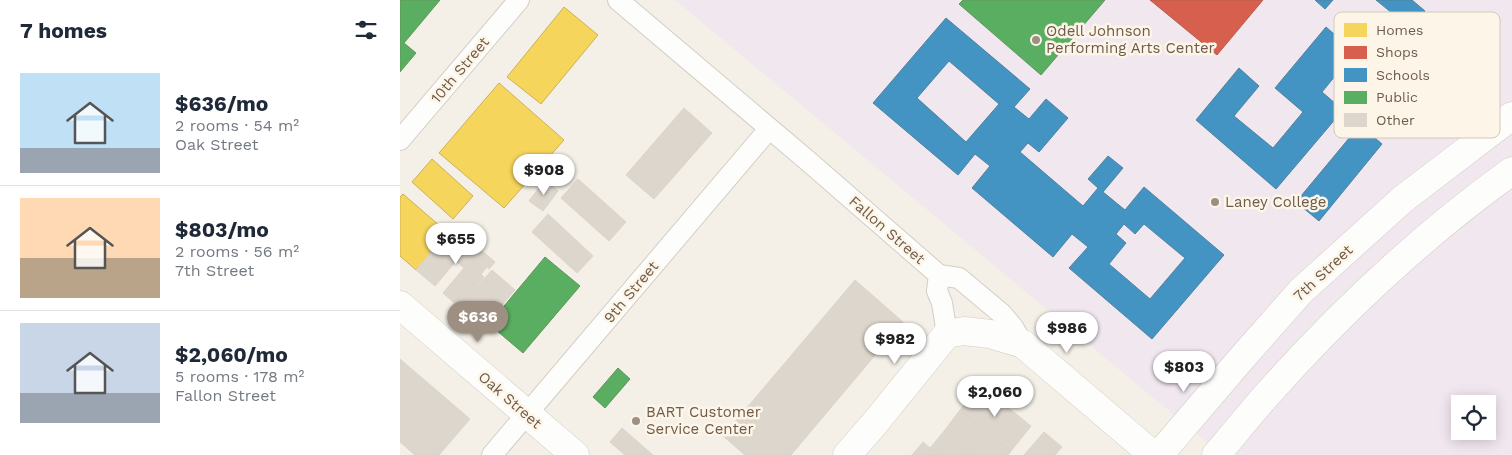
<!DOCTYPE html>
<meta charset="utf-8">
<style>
body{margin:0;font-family:"Work Sans",sans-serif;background:#f2f2f3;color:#1f2937;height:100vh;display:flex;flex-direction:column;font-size:19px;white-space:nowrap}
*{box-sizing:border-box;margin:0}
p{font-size:16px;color:#747a83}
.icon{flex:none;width:28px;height:28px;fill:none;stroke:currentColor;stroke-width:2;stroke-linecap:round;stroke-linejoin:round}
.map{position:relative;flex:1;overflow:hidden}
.drawer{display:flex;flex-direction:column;background:#fff;width:400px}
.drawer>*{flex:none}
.fabs{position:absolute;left:1051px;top:395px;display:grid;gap:10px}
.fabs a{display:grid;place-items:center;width:45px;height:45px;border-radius:0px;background:#fff;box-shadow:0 2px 12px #0003;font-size:25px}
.price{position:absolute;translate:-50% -42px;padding:0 11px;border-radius:18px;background:#fff;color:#222;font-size:16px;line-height:32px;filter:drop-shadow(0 1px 2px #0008)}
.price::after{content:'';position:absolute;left:50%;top:30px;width:15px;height:11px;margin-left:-8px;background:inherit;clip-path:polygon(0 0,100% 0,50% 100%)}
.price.current{background:#9d8f82;color:#fff}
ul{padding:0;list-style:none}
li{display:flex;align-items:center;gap:15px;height:125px;padding:0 20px}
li+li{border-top:1px solid #e0e1e3}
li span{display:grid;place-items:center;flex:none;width:140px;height:100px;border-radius:0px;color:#555}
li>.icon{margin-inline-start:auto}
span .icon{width:60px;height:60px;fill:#fffc;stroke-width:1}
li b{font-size:21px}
h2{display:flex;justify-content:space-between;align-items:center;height:60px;padding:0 20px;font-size:21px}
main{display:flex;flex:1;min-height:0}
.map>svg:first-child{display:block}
.education{fill:#f1e7ef;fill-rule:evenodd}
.homes{fill:#f6d55c;stroke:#cdb057}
.shops{fill:#d6604d;stroke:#b75e4d}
.schools{fill:#4393c3;stroke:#50829f;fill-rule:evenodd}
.public{fill:#5aae61;stroke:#60955b}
.building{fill:#ddd6cd;stroke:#dcd4ca}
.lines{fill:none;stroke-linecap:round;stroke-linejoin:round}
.minor-casing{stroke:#d3cdc6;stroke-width:22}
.secondary-casing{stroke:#d2ccc4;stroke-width:29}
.minor{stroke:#fdfdfb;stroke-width:20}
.secondary{stroke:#fdfdfb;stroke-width:28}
.poi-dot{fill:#9d8f82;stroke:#fdf6e8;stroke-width:2}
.labels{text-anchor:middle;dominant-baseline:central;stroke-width:5;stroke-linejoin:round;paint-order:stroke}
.poi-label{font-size:15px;fill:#6e5b4c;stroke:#fdf6e8;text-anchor:start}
.street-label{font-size:15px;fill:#6e5b4c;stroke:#fdf6e8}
.key{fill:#fdf6e8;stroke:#d2c8b9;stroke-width:1}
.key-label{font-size:14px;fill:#6e5b4c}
</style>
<main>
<section class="drawer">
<h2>7 homes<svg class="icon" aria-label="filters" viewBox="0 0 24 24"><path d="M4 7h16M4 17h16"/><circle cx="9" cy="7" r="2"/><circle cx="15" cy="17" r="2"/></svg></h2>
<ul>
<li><span style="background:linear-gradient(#bfe0f5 75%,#9aa5b1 0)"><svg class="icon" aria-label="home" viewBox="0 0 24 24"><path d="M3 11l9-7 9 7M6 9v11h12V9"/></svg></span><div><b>$636/mo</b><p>2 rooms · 54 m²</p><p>Oak Street</p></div></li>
<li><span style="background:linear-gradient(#ffd9b3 60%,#b9a48a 0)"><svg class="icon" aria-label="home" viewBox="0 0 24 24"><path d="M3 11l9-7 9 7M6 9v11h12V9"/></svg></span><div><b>$803/mo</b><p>2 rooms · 56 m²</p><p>7th Street</p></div></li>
<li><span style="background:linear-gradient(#c9d6e8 70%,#9aa5b1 0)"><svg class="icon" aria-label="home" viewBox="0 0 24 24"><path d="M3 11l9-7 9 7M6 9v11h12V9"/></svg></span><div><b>$2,060/mo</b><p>5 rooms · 178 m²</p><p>Fallon Street</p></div></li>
</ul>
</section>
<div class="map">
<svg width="1112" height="455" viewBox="0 0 1112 455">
<rect width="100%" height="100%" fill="#f4f0e7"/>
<path class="education" d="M275 0H1112V455H822ZM1060 404H1088V431H1060Z"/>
<path class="homes" d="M164 7 198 35 141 104 107 77Z
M99 83 164 140 104 208 39 153Z
M32 159 73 196 53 219 12 182Z
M3 194 48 233 16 270 0 256V197Z"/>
<path class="shops" d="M750 0H863L817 55Z"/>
<path class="schools" d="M915 0H933L925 9Z
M976 0H1012L1025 11 960 89 940 71 931 81 922 92 943 110 876 189 796 120 839 68 859 86 834 116 873 148 903 112 875 88 926 27 957 54 992 13Z
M546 18 630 89 614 107 629 119 646 99 668 118 639 152 628 143 620 152 683 206 698 188 688 179 708 156 723 168 703 192 725 210 744 187 824 255 752 339 669 268 688 247 672 234 653 257 572 188 590 166 575 154 558 175 473 103ZM549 61 599 104 566 142 517 98ZM724 224 735 234 744 224 785 258 750 299 709 264 726 243 716 234Z
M960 125 982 144 919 221 896 202Z"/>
<path class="public" d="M0 0H40L4 43 16 53 0 72Z
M563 0H705L641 75 559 4Z
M145 257 180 286 123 353 89 324Z
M218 368 230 379 205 408 193 397Z"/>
<path class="building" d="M284 108 312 133 254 199 226 175Z
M178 179 226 222 209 241 161 198Z
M145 180 158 191 143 211 129 201Z
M148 214 193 256 177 273 132 232Z
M53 226 95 262 89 269 87 267 81 274 84 277 59 307 43 293 64 268 56 261 35 286 16 270Z
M92 270 115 290 82 328 59 307Z
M455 280 503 322 391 455H345L323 436Z
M0 359 70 419 39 455H15L0 442Z
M580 385 631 426 611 451 560 410Z
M560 410 611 451 608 455H576L545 430Z
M222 428 253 455H225L210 442Z
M545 430 576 455H539L530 448Z
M644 432 662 447 655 455H624Z
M523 442 530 448 539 455H512Z"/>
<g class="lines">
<g class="minor-casing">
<path id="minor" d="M218 0 408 161 539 275 559 278 602 314 613 327 623 344
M0 140 119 0
M539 275 537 291 542 303 547 334
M92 455 369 129"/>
</g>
<g class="secondary-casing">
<path id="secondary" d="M0 305 175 455
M447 455 475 423 547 334 564 331 590 334 623 344 753 455
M759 455 841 359 901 291 1003 199 1112 116
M816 455C835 433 853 410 873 388 945 308 1024 234 1112 171"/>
</g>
<use href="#minor" class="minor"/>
<use href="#secondary" class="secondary"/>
</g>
<g class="poi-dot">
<circle cx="636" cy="40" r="5"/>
<circle cx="815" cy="202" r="5"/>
<circle cx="236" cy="421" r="5"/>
</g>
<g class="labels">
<g class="poi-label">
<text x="646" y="31">Odell Johnson<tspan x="646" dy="17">Performing Arts Center</tspan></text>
<text x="825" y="202">Laney College</text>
<text x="246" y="412">BART Customer<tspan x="246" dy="17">Service Center</tspan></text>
</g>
<g class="street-label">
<text transform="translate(60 70) rotate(-50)">10th Street</text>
<text transform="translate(487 230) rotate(41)">Fallon Street</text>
<text transform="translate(923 273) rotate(-43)">7th Street</text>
<text transform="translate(231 292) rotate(-50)">9th Street</text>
<text transform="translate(110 400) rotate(41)">Oak Street</text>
</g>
</g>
<rect x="934" y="12" width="166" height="126" rx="8" class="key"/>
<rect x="944" y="23" width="23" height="14" fill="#f6d55c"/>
<rect x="944" y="46" width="23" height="13" fill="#d6604d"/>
<rect x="944" y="68" width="23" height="14" fill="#4393c3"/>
<rect x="944" y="91" width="23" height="13" fill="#5aae61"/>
<rect x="944" y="113" width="23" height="14" fill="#ddd6cd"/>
<g class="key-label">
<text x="976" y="35">Homes</text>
<text x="976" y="57">Shops</text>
<text x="976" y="80">Schools</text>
<text x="976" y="102">Public</text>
<text x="976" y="125">Other</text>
</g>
</svg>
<div class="fabs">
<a><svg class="icon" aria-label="locate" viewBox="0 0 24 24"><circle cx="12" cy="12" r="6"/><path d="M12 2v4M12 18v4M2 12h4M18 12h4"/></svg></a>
</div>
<b class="price" style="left:144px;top:196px">$908</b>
<b class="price" style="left:56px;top:265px">$655</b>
<b class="price current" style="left:78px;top:343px">$636</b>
<b class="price" style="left:667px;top:354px">$986</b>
<b class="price" style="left:495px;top:365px">$982</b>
<b class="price" style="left:784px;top:393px">$803</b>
<b class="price" style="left:595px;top:418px">$2,060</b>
</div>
</main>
